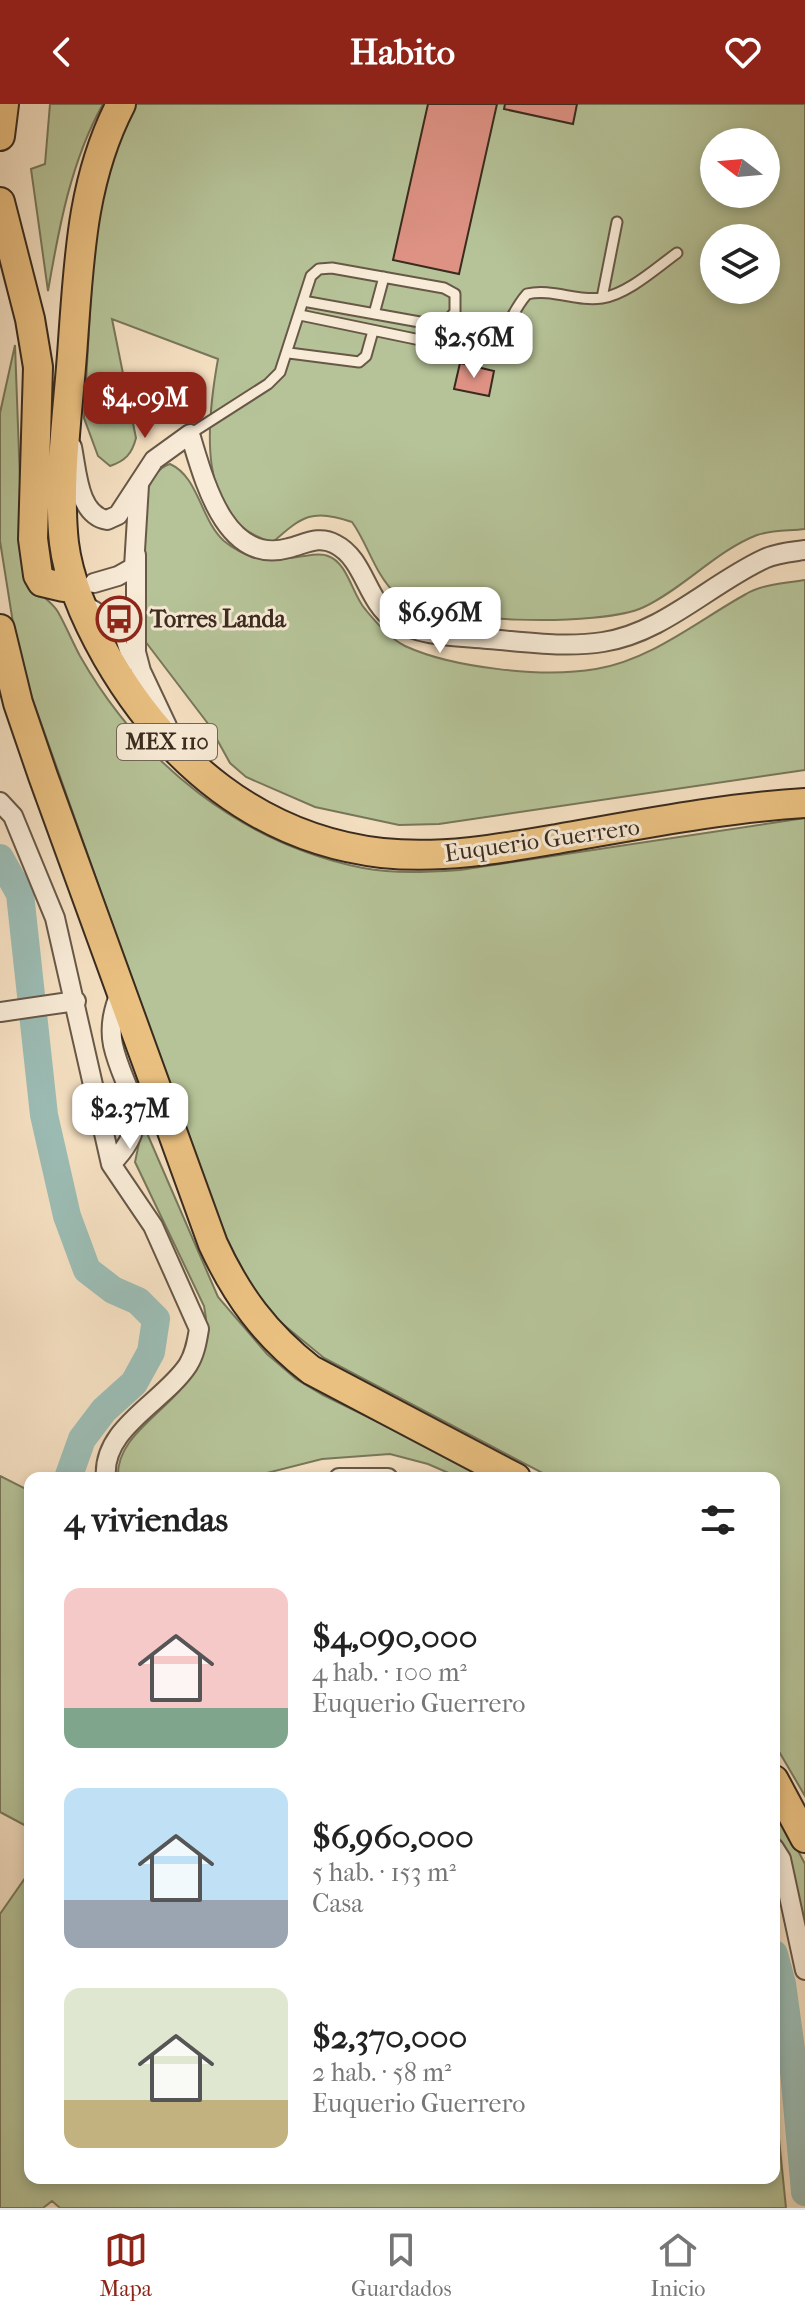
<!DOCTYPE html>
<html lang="es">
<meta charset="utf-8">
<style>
body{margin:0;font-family:"IM FELL French Canon",serif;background:#f2f2f2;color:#222;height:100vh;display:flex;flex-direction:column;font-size:30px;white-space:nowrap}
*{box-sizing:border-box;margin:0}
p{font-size:26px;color:#767676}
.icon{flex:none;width:44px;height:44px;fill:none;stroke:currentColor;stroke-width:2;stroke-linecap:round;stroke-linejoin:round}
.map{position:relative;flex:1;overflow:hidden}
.details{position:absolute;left:24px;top:1368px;width:756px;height:712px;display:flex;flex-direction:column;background:#fff;border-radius:16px;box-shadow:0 4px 12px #0003}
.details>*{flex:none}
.needle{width:52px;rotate:286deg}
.fabs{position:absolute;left:700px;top:24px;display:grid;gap:16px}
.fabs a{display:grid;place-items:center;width:80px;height:80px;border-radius:50%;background:#fff;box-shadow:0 4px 12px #0003;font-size:40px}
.price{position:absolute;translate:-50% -68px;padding:0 18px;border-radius:16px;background:#fff;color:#222;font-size:26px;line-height:52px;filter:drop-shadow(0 2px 4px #0008)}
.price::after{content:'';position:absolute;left:50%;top:48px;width:24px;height:18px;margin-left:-12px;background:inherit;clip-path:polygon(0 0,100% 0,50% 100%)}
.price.current{background:#8f2418;color:#fff}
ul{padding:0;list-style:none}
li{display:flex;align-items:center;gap:24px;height:200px;padding:0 40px}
li span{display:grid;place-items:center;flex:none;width:224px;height:160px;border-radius:16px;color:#555}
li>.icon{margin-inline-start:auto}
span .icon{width:96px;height:96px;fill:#fffc;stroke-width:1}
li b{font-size:34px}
h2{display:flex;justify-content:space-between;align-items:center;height:96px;padding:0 40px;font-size:34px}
header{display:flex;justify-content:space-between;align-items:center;height:104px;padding:0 40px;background:#8f2418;color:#fff;font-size:36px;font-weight:700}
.tab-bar{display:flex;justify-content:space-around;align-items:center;height:112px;border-top:2px solid #e0e0e0;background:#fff;font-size:22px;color:#767676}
.tab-bar a{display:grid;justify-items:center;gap:4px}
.tab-bar .current{color:#8f2418}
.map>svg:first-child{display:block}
.green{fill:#b6c398;stroke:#78775b;stroke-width:2;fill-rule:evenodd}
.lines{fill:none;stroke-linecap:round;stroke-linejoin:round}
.river{stroke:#9cbdb5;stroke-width:28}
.building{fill:#de9284;stroke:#392b1e;stroke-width:2}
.lane-casing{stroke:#685847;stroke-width:13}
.street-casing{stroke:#685847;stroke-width:22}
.primary-casing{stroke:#392b1e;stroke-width:32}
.lane{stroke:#f8ebd7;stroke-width:9}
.street{stroke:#f8ebd7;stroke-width:18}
.primary{stroke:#eac081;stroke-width:28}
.labels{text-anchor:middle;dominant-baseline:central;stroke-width:6;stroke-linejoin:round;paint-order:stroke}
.shield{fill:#f8ebd7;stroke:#726556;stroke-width:2}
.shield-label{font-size:22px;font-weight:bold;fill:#392b1e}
.poi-label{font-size:24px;font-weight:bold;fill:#392b1e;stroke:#f8ebd7;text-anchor:start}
.street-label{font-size:24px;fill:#392b1e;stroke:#f8ebd7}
</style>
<header><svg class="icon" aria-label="back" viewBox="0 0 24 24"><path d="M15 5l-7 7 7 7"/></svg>Habito<svg class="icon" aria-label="heart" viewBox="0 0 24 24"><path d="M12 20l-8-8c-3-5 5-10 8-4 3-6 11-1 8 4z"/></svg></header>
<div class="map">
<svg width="805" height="2104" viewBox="0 0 805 2104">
<rect width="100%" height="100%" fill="#f5e0c2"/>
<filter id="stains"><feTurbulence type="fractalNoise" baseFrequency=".0025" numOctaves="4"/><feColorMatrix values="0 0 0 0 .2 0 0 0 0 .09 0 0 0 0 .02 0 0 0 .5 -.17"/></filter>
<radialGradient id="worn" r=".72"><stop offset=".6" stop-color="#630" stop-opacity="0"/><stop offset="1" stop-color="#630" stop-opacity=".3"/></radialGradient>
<path class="green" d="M50 0H103C71 57 59 123 48 187L31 65 45 60Z
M135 0H805V425C789 427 772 426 757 431 716 447 684 484 644 503 603 523 429 521 396 490 375 471 368 440 352 418 313 404 302 412 273 438 194 418 207 316 218 255L112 215 136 334C132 350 125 357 110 362L98 352 84 314 95 118 100 87ZM714 38H766V90H714ZM714 134H766V186H714Z
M15 241 23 459C28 468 32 478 38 486 43 494 53 499 58 508 66 522 72 537 80 552 141 659 240 739 363 764 395 770 428 768 460 766L805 714V1692L774 1639V1374H552L324 1254 267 1207 230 1152 19 557 0 437V309Z
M170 360C199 373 200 415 224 437 249 458 274 457 304 452 311 451 321 449 328 452 348 459 352 490 365 505 376 518 389 534 405 542 453 564 543 574 596 565 651 556 699 516 746 490 763 480 786 479 805 476V666L439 720 399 721 315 703 246 673 230 659 209 621 145 537V391C151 378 156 364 170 360Z
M143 1020 218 1193 267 1250 296 1275 323 1291 493 1374H460L428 1360 390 1350 322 1355 247 1374H118C114 1312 224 1295 204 1202L135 1058Z
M0 1372 30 1387V1724L0 1708Z
M774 1701 805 1760V1826L794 1771 774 1728Z
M30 1767V2074H774V1985L786 2104H60L52 2097 43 2104H0V1810Z"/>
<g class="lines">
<path class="river" d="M0 754 20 790 44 1011 67 1112 87 1166 113 1186 138 1197 156 1215 151 1248 134 1279 104 1306 82 1335 68 1374
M774 1850 782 1880 794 1967 805 2088"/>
</g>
<path class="building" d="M428 0H497L459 170 393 156Z
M505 0H577L573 20 504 5Z
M460 259 494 267 489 292 454 285Z"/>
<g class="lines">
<g class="lane-casing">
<path id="lane" d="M602 194 617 118
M374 210 384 173
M300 211 478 248C511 232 506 214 527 190 552 184 577 198 602 194 628 190 656 164 677 149
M289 249 359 258 366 252 373 227
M190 330 268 280 280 268 311 172 319 165 332 164 444 184 455 190V208L442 222 303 197
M88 499C112 507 128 544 127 568"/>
</g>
<g class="street-casing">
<path id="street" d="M72 343C77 367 78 411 107 416L118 411 154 356 190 330C204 376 225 462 289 444 305 440 319 431 335 440 365 455 366 497 394 516 420 533 458 532 488 535 526 538 565 544 603 538 663 529 710 480 764 455 776 449 791 448 805 446
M136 451V548L141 567 167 622
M94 479 118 472 134 463 139 381
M0 698 13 712 55 814 111 1060 153 1122 199 1225C197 1237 195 1250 188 1261 164 1298 101 1324 106 1374
M0 908 76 897
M111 1060C158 1013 124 991 113 941 109 921 114 904 121 886
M339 1374H388
M774 1744 781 1755 805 1866"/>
</g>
<g class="primary-casing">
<path id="primary" d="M121 0C82 75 79 154 73 237 69 301 57 376 64 439 69 479 87 518 107 553 167 657 259 735 382 749 442 755 499 745 557 735 638 721 723 704 805 699
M0 32 4 0
M0 98 30 215 38 263 33 435 38 471 42 478 63 483
M0 525 18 599 43 672 213 1140C237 1192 265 1230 311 1266L516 1374
M774 1676 805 1734"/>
</g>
<use href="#lane" class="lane"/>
<use href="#street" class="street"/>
<use href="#primary" class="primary"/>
</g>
<defs>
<g id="bus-ring" transform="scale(2.3)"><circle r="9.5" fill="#f8ebd7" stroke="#8f2418" stroke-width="1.5"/><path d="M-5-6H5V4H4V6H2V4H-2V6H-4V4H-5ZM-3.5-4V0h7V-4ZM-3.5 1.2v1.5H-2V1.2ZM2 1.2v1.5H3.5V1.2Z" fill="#8f2418"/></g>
</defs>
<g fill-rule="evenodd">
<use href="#bus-ring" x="119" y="515"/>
</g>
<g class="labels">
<rect class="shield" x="117" y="620" width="100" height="36" rx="6"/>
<g class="shield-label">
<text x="167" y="638">MEX 110</text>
</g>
<g class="poi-label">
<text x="150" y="515">Torres Landa</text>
</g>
<g class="street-label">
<text transform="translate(542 736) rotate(-8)">Euquerio Guerrero</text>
</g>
</g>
<rect width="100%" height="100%" filter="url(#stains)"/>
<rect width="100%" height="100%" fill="url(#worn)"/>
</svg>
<div class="fabs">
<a><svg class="needle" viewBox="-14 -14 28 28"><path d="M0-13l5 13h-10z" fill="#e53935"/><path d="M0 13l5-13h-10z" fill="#767676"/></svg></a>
<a><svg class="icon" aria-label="layers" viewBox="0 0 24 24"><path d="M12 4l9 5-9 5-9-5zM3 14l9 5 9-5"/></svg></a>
</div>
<b class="price" style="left:474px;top:276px">$2.56M</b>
<b class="price current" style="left:145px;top:336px">$4.09M</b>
<b class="price" style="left:440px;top:551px">$6.96M</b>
<b class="price" style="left:130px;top:1047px">$2.37M</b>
<section class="details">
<h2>4 viviendas<svg class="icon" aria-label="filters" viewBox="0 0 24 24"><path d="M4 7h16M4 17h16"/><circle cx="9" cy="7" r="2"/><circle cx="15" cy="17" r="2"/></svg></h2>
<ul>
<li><span style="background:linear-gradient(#f6c9c9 75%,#7fa58c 0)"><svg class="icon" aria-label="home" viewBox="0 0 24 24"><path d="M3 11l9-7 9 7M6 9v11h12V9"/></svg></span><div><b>$4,090,000</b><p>4 hab. · 100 m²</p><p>Euquerio Guerrero</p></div></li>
<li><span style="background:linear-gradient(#bfe0f5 70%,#9aa5b1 0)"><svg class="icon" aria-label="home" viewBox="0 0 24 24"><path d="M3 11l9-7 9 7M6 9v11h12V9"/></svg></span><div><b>$6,960,000</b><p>5 hab. · 153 m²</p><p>Casa</p></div></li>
<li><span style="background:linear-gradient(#dfe7d0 70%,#c2b280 0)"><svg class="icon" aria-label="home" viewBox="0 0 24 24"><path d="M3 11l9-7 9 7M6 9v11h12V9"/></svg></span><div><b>$2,370,000</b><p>2 hab. · 58 m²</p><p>Euquerio Guerrero</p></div></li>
</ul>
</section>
</div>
<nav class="tab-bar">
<a class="current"><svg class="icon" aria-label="map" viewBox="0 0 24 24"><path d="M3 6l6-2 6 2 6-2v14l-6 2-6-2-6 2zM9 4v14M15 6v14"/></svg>Mapa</a>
<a><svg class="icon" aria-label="saved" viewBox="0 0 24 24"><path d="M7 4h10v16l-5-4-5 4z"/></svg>Guardados</a>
<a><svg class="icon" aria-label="home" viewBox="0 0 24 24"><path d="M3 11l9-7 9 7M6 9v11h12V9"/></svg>Inicio</a>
</nav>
